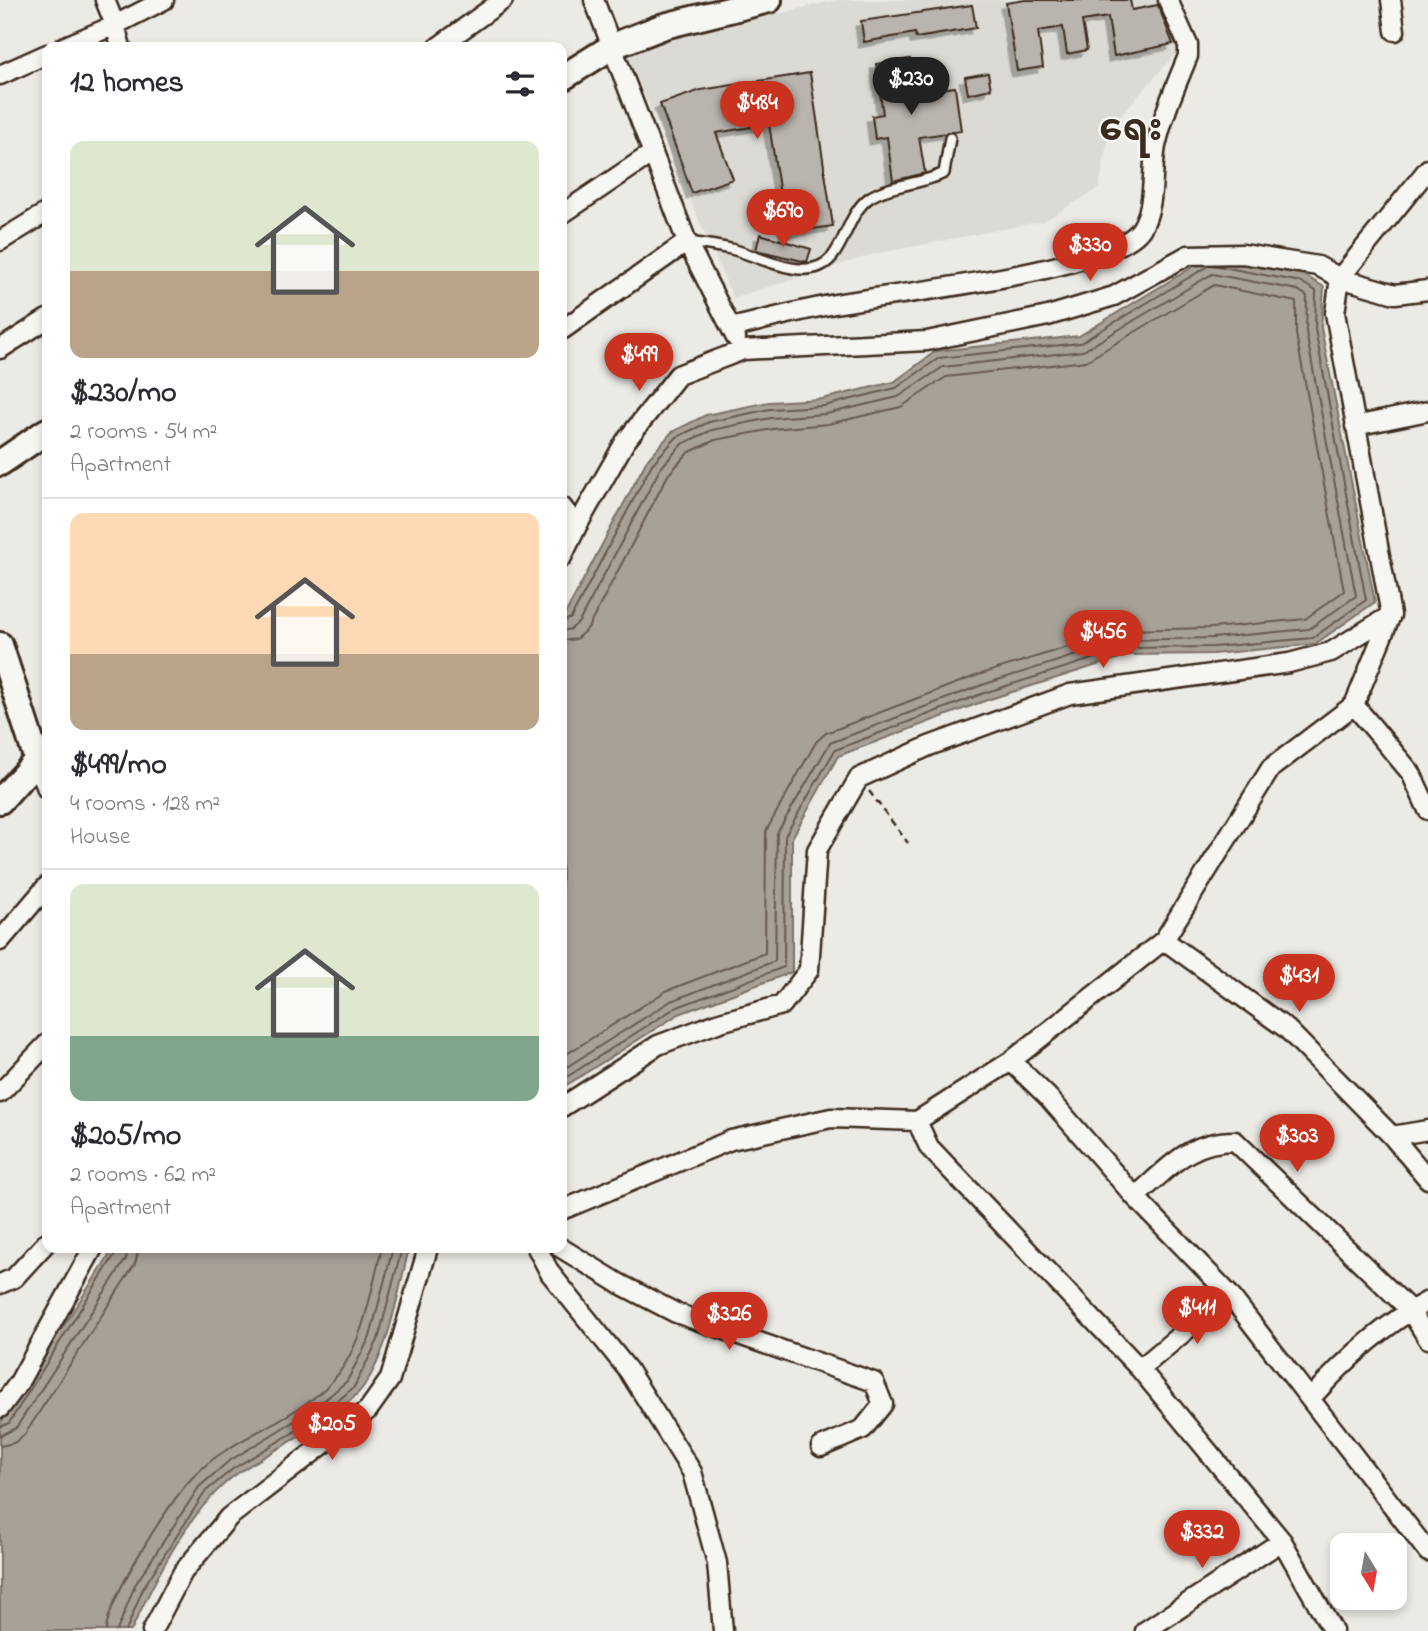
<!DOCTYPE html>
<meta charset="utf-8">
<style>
body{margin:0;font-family:"Indie Flower","Noto Sans Myanmar",sans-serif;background:#f2f2f3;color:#2b2b33;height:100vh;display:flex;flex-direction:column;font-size:26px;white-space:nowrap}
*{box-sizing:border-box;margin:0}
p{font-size:23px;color:#7c7c81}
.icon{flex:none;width:38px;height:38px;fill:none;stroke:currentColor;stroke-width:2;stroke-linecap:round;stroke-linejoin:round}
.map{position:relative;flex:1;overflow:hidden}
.drawer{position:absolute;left:42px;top:42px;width:525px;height:1211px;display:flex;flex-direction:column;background:#fff;border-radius:14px;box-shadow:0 4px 10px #0003}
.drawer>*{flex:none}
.needle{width:46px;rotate:169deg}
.controls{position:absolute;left:1330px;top:1533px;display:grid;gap:14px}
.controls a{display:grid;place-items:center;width:77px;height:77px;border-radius:14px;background:#fff;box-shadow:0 4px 10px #0003;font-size:35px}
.price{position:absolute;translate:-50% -60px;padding:0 16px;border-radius:24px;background:#c8321e;color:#fff;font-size:23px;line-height:46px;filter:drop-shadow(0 2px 4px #0008)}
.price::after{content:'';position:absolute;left:50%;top:42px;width:21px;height:16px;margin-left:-10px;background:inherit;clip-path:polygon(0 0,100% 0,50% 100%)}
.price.current{background:#222;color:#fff}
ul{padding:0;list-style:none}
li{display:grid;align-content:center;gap:14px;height:371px;padding:0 28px}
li+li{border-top:2px solid #e1e1e2}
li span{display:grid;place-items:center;height:217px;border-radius:14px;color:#555}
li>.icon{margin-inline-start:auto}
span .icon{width:126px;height:126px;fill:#fffc;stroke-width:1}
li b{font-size:30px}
h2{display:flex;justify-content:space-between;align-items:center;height:84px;padding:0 28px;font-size:30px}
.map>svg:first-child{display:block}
.built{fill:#dcdad4}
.water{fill:#a8a198;stroke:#7c7167;stroke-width:2}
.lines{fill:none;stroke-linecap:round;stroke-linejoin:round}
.shore{stroke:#675a4f;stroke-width:2}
.building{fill:#bab4ae;stroke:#3b2a1e;stroke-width:2;filter:url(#shadow)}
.lane-casing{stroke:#3b2a1e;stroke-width:14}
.street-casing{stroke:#3b2a1e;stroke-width:23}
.secondary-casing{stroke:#3b2a1e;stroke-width:30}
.path{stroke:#3b2a1e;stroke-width:2.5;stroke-dasharray:7 5;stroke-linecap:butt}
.lane{stroke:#f6f6f2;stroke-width:9}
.street{stroke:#f6f6f2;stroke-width:18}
.secondary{stroke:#f6f6f2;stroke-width:24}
.labels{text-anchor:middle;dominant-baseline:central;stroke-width:5;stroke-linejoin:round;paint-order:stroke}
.district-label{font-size:37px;font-weight:bold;fill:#3b2a1e;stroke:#f6f6f2}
</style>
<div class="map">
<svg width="1428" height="1631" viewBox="0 0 1428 1631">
<defs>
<filter id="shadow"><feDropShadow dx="-5.5" dy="5.5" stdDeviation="0" flood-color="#0004"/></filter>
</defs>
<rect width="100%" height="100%" fill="#ebeae5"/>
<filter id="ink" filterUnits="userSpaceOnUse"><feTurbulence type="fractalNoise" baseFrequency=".0143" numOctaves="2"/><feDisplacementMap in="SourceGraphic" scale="14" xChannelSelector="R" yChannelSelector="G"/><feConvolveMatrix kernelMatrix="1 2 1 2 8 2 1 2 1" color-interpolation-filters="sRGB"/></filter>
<g filter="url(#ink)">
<path class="built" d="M836 0H1165L1181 48 1110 127 1099 188 1044 221 875 254 733 298 625 50Z"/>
<path class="water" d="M1209 257 1304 275 1324 287 1321 328 1375 602 1315 644 1213 654 1129 655 987 700 838 756 792 838V972L679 1014 562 1088V620L647 460 672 432 706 415 769 402 822 399 894 382 936 351 1079 336Z
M114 1248H409C399 1289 387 1362 358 1393 324 1428 278 1446 238 1473 190 1507 155 1579 131 1631H0V1424Z"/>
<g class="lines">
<path class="shore" d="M562 622 571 618 652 464 677 437 709 422 770 409 824 406 896 388 939 358 1080 343 1210 265
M562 631 571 629 579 622 660 469 682 444 712 430 771 418 826 414 898 397 943 367 1083 351 1212 274 1298 290 1307 296 1306 332 1356 596 1309 629 1212 638 1124 640 982 685 830 743 777 833 775 961 671 1001 562 1070
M562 641 576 639 588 628 668 475 688 453 715 440 773 429 828 424 901 407 946 377 1086 361 1214 285 1296 302V334L1344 591 1305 619 1212 628 1122 630 978 675 826 733 816 742 766 831 765 953 666 991 562 1057
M562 1080 675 1008 784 967 785 836 835 750 984 693 1127 648 1213 647 1313 638 1366 600 1315 329 1316 291 1301 282 1212 265
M0 1427 9 1423 119 1248
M0 1436 16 1428 126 1259 128 1248
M0 1446 14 1443 25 1434 135 1264 139 1248
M106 1631C107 1600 169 1502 192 1478 201 1469 213 1458 225 1451 258 1429 316 1406 339 1373 365 1337 371 1290 382 1248
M117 1631 135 1585 199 1487 229 1461 314 1409 347 1381 370 1337 393 1248
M126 1631 143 1588 206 1491 234 1468 319 1417 354 1387 378 1340 402 1248"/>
</g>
<path class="building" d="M1025 0H1130L1132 10 1158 5 1173 44 1114 56 1108 17 1082 21 1087 50 1067 54 1063 27 1038 31 1043 67 1017 71 1006 3Z
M972 5 976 28 916 38 915 33 864 42 861 21Z
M910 59 915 93 955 87 961 131 919 137 925 173 893 181 887 137 875 139 872 116 883 114 876 64Z
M810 73 833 226 786 233 769 124 716 133 733 179 692 193 660 104 701 90Z
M988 73 991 89 968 94 965 77Z
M760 234 811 249 807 262 756 250Z"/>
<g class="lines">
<g class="lane-casing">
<path id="lane" d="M689 242C703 244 717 246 731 249 758 255 808 286 832 257 846 240 850 212 869 198 887 185 923 184 944 173L950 138"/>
</g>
<g class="street-casing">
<path id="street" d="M594 0 687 242 736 338
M1391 0 1395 31
M63 47 115 25 105 0
M121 47 115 25 164 0
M438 47 503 0
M0 75 47 54
M562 214 651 154
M0 241 47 212
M731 328C764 320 797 311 830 305 887 294 1112 272 1141 229 1156 206 1151 172 1156 146 1163 115 1176 85 1188 56V45L1168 0
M562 330 687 242
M0 349 47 319
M1355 426 1428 411
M562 507 577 526 625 442 678 375 743 350 927 341 1048 316 1114 296 1188 255 1243 254 1318 266 1340 278 1395 294 1428 290
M562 557 577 526
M1391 615 1354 705 1411 773 1428 810
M43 756 37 760 47 789
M1164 940 1287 1029 1392 1136 1428 1179
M0 941 47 886
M1011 1061 1048 1097 1135 1197 1229 1294 1428 1552
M0 1093 47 1044
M562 1107 658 1045 720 1022 782 1005 809 970 817 850 859 778 929 746 1070 694 1289 663 1331 652 1391 615 1335 313 1340 278 1428 169
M917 1121 929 1147 1140 1369 1282 1541 1333 1631
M1392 1136 1428 1130
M1135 1197C1169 1168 1188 1141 1235 1141L1410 1310 1428 1339
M562 1210 731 1140 831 1118 917 1121 1011 1061 1164 940 1271 768 1354 705
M537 1248 550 1273 628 1370 692 1472 717 1563 723 1631
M561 1248 620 1284 676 1313 874 1382 883 1404 863 1429 821 1447
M0 1284 14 1278 47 1242
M1140 1369 1229 1294
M1310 1399C1343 1362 1384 1324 1428 1301
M0 1408 18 1384 93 1248
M152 1631 183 1572 229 1517 368 1410 390 1379 428 1248
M1145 1631 1282 1541"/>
</g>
<g class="secondary-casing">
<path id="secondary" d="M562 78 613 46 664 26 769 0
M0 463 47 431
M0 645 37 760 0 801"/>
</g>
<path class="path" d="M869 791 908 843"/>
<use href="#lane" class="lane"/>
<use href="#street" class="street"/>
<use href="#secondary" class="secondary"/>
</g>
</g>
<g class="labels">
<g class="district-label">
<text x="1131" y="131">ရေး</text>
</g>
</g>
</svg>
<div class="controls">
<a><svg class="needle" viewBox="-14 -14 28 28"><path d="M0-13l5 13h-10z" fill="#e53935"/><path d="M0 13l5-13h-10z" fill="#7c7c81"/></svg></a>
</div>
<b class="price current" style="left:911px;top:117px">$230</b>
<b class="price" style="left:757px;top:141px">$484</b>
<b class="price" style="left:783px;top:249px">$690</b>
<b class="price" style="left:1090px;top:283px">$330</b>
<b class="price" style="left:639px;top:393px">$499</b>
<b class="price" style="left:1103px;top:670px">$456</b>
<b class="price" style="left:1299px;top:1014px">$431</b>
<b class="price" style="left:1297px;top:1174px">$303</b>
<b class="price" style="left:1197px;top:1346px">$411</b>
<b class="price" style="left:729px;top:1352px">$326</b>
<b class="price" style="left:332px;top:1462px">$205</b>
<b class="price" style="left:1202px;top:1570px">$332</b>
<section class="drawer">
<h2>12 homes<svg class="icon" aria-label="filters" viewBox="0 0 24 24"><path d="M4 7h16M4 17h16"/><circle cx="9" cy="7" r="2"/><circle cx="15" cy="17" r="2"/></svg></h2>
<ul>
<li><span style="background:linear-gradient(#dfe7d0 60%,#b9a48a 0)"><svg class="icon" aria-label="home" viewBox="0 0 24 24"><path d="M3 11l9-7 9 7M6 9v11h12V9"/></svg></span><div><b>$230/mo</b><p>2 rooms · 54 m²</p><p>Apartment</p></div></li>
<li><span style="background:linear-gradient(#ffd9b3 65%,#b9a48a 0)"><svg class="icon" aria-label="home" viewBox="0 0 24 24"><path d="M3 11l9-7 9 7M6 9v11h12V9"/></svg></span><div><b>$499/mo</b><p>4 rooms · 128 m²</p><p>House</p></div></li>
<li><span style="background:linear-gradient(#dfe7d0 70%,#7fa58c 0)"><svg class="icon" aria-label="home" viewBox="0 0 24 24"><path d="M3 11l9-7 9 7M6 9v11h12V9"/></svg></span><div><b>$205/mo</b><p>2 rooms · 62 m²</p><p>Apartment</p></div></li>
</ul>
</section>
</div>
